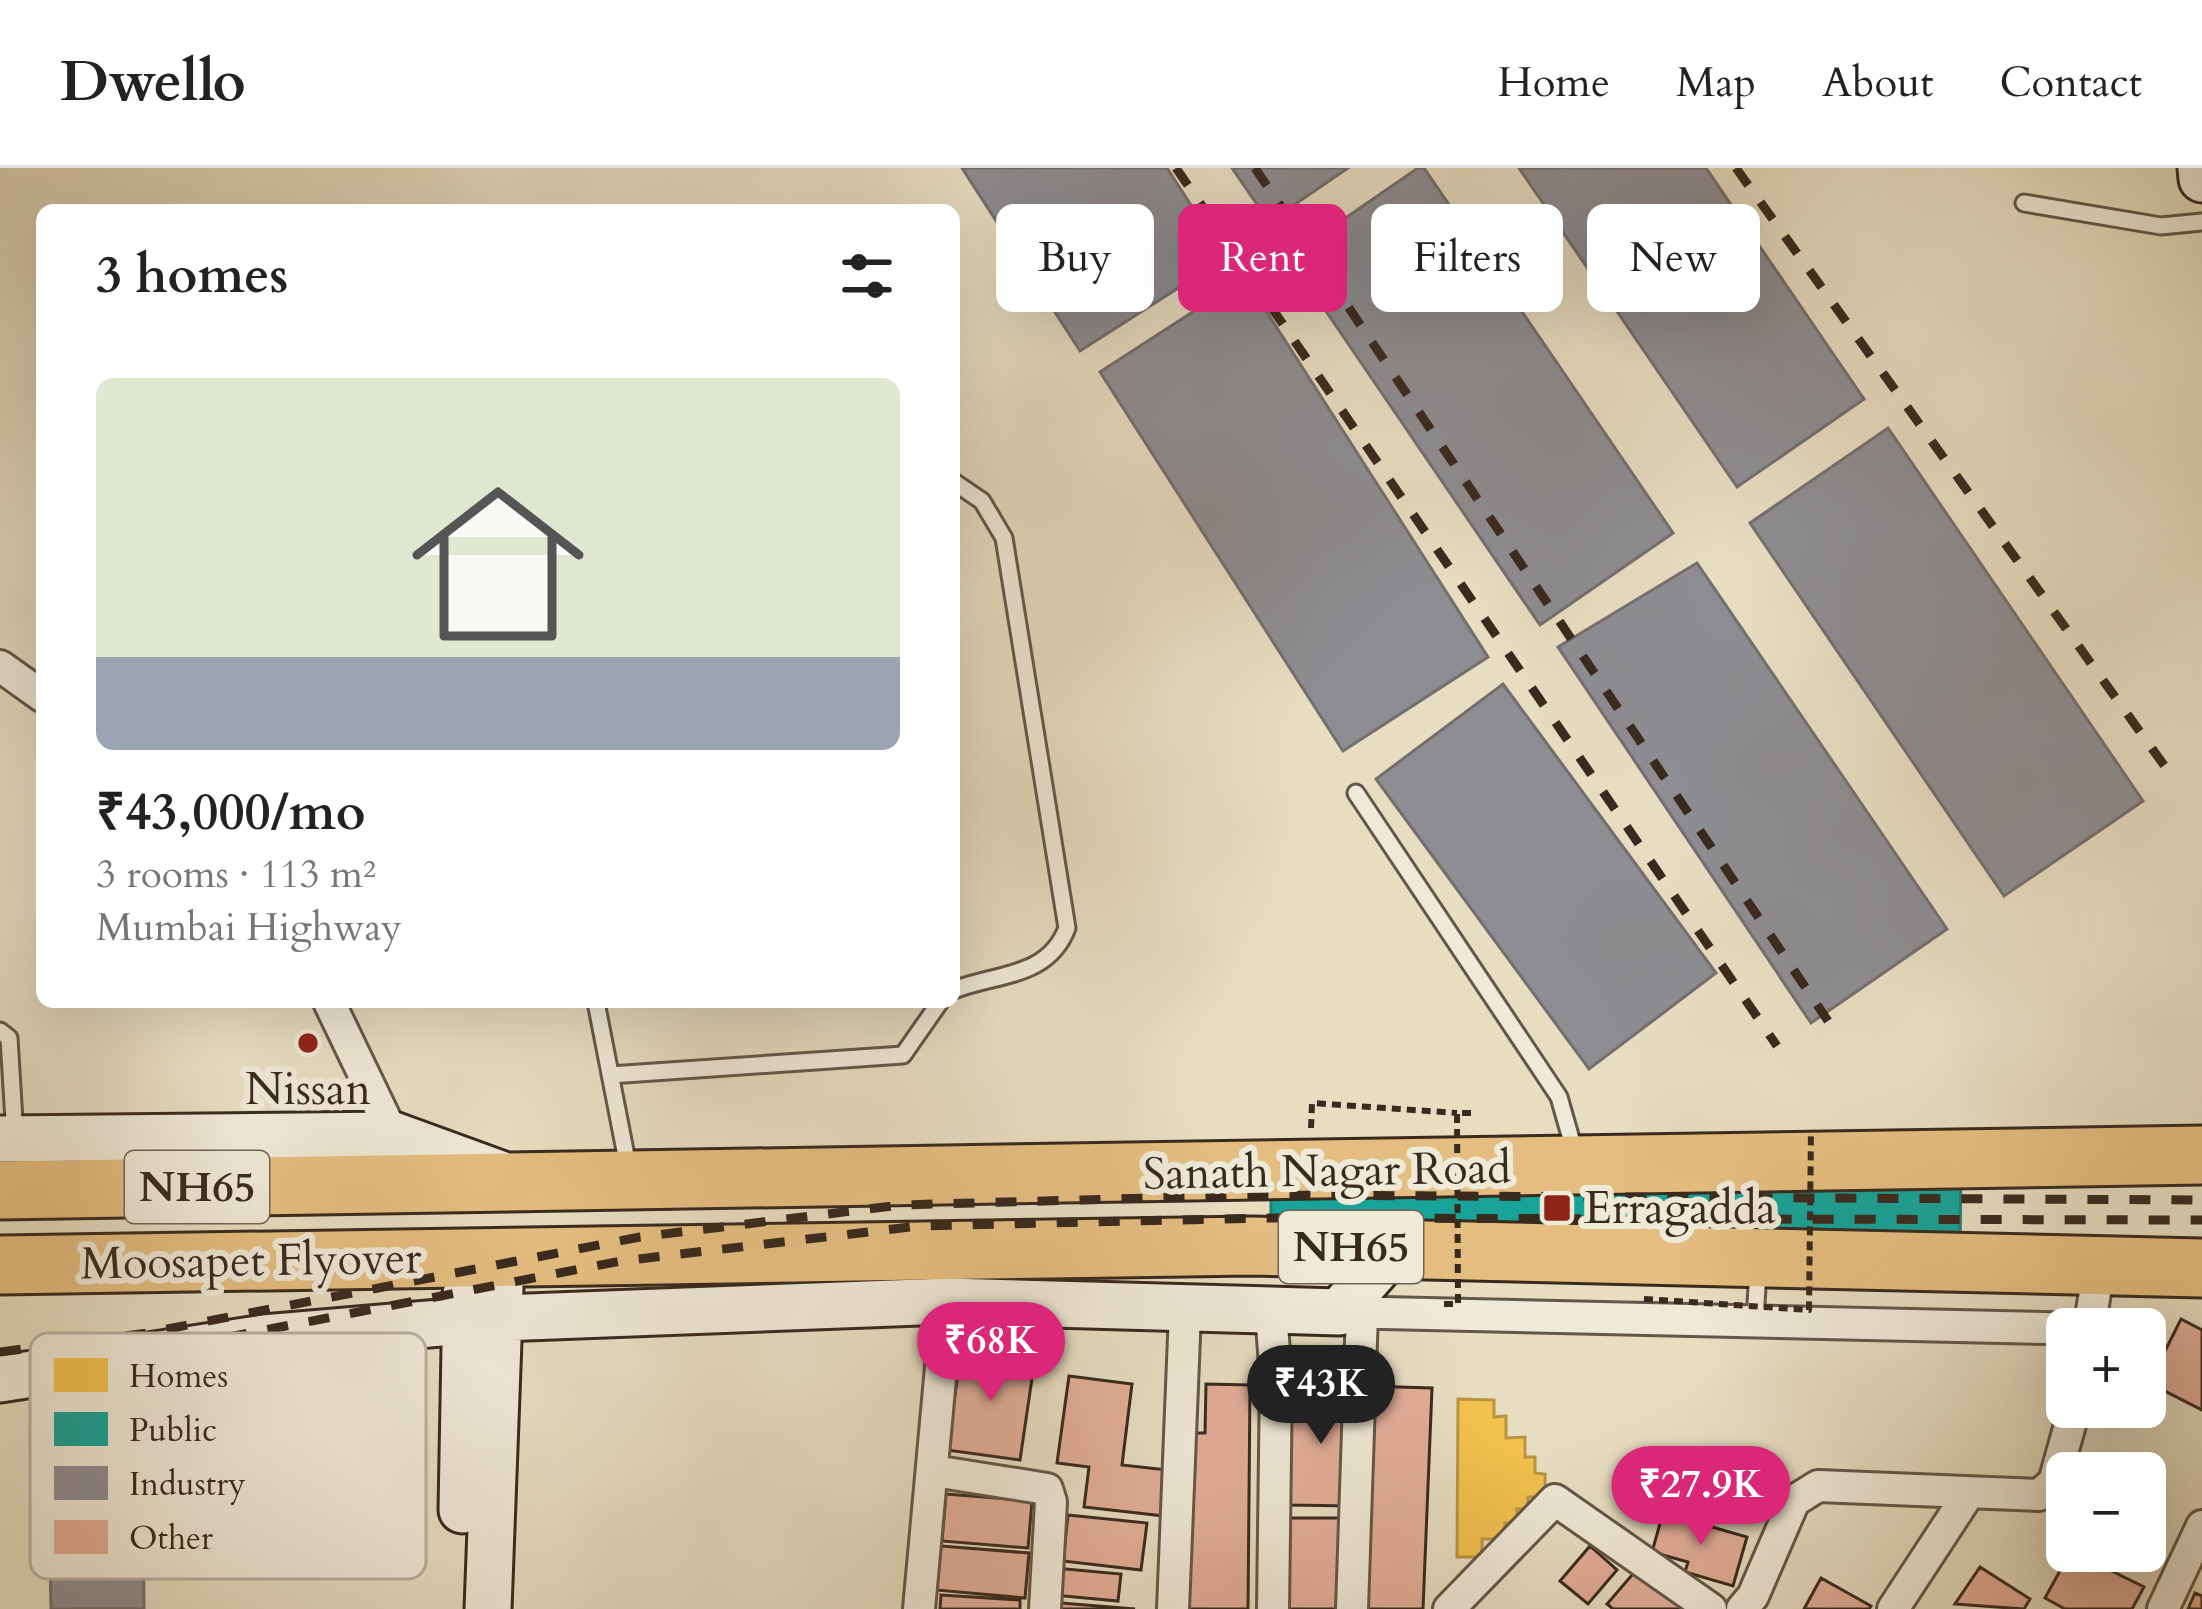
<!DOCTYPE html>
<meta charset="utf-8">
<style>
body{margin:0;font-family:Cardo,serif;background:#f2f2f2;color:#222;height:100vh;display:flex;flex-direction:column;font-size:45px;white-space:nowrap}
*{box-sizing:border-box;margin:0}
p{font-size:39px;color:#767676}
.icon{flex:none;width:66px;height:66px;fill:none;stroke:currentColor;stroke-width:2;stroke-linecap:round;stroke-linejoin:round}
.map{position:relative;flex:1;overflow:hidden}
.panel{position:absolute;left:36px;top:36px;width:924px;height:804px;display:flex;flex-direction:column;background:#fff;border-radius:18px;box-shadow:0 12px 48px #0002}
.panel>*{flex:none}
.banner{position:absolute;left:996px;top:36px;width:1026px;height:108px;display:flex;gap:24px}
.tools{position:absolute;left:2046px;top:1140px;display:grid;gap:24px}
.tools a{display:grid;place-items:center;width:120px;height:120px;border-radius:18px;background:#fff;box-shadow:0 12px 48px #0002;font-size:60px}
.price{position:absolute;translate:-50% -102px;padding:0 27px;border-radius:42px;background:#db2777;color:#fff;font-size:39px;line-height:78px;filter:drop-shadow(0 3px 6px #0008)}
.price::after{content:'';position:absolute;left:50%;top:72px;width:36px;height:27px;margin-left:-18px;background:inherit;clip-path:polygon(0 0,100% 0,50% 100%)}
.price.selected{background:#222;color:#fff}
ul{padding:0;list-style:none}
li{display:grid;align-content:center;gap:24px;height:636px;padding:0 60px}
li+li{border-top:3px solid #e0e0e0}
li span{display:grid;place-items:center;height:372px;border-radius:18px;color:#555}
li>.icon{margin-inline-start:auto}
span .icon{width:216px;height:216px;fill:#fffc;stroke-width:1}
li b{font-size:51px}
h2{display:flex;justify-content:space-between;align-items:center;height:144px;padding:0 60px;font-size:51px}
.tag{padding:0 42px;border-radius:18px;background:#fff;box-shadow:0 12px 48px #0002;font-size:42px;line-height:108px}
.tag.selected{background:#db2777;color:#fff}
header{display:flex;align-items:center;gap:72px;box-sizing:border-box;height:168px;padding:0 60px;background:#fff;border-bottom:3px solid #e0e0e0}
header strong{font-size:57px}
nav{display:flex;gap:66px;margin-inline-start:auto;font-size:42px}
.map>svg:first-child{display:block}
.homes{fill:#f2c14e;stroke:#ba9440;stroke-width:3}
.public{fill:#17a398;stroke:#217f73;stroke-width:3}
.industry{fill:#8d8d92;stroke:#746f6f;stroke-width:3}
.building{fill:#e2ad98;stroke:#392a1e;stroke-width:3}
.lines{fill:none;stroke-linecap:round;stroke-linejoin:round}
.lane-casing{stroke:#645747;stroke-width:21}
.street-casing{stroke:#645747;stroke-width:36}
.secondary-casing{stroke:#392a1e;stroke-width:51}
.highway-casing{stroke:#392a1e;stroke-width:63}
.path{stroke:#392a1e;stroke-width:6;stroke-dasharray:9 6;stroke-linecap:butt}
.lane{stroke:#efe9d7;stroke-width:15}
.street{stroke:#efe9d7;stroke-width:30}
.secondary{stroke:#efe9d7;stroke-width:45}
.highway{stroke:#e4be80;stroke-width:57}
.rail{stroke:#392a1e;stroke-width:9;stroke-dasharray:21 21;stroke-linecap:butt}
.path-bridge{stroke:#392a1e;stroke-width:6;stroke-dasharray:9 6;stroke-linecap:butt}
.poi-dot{fill:#8f2418;stroke:#efe9d7;stroke-width:4.5}
.labels{text-anchor:middle;dominant-baseline:central;stroke-width:12;stroke-linejoin:round;paint-order:stroke}
.shield{fill:#efe9d7;stroke:#706356;stroke-width:3}
.shield-label{font-size:42px;font-weight:bold;fill:#392a1e}
.poi-label{font-size:45px;fill:#392a1e;stroke:#efe9d7}
.street-label{font-size:45px;fill:#392a1e;stroke:#efe9d7}
.key{fill:#efe9d7;stroke:#b8b0a0;stroke-width:3}
.key-label{font-size:33px;fill:#392a1e}
</style>
<header>
<strong>Dwello</strong>
<nav><a>Home</a><a>Map</a><a>About</a><a>Contact</a></nav>
</header>
<div class="map">
<svg width="2202" height="1441" viewBox="0 0 2202 1441">
<rect width="100%" height="100%" fill="#e7ddc1"/>
<filter id="stains"><feTurbulence type="fractalNoise" baseFrequency=".00167" numOctaves="4"/><feColorMatrix values="0 0 0 0 .2 0 0 0 0 .09 0 0 0 0 .02 0 0 0 .5 -.17"/></filter>
<radialGradient id="worn" r=".72"><stop offset=".6" stop-color="#630" stop-opacity="0"/><stop offset="1" stop-color="#630" stop-opacity=".3"/></radialGradient>
<path class="homes" d="M1458 1231 1494 1232V1249L1506 1248V1270L1525 1269V1289H1535V1305L1545 1306V1329H1528V1341H1517V1355H1505V1371H1482V1389H1457Z"/>
<path class="public" d="M1961 988 1960 1094 1271 1095V989Z"/>
<path class="industry" d="M962 0H1167L1225 90 1080 183Z
M1232 0H1348L1269 54Z
M1418 0H1424L1673 365 1540 457 1289 89Z
M1519 0H1706L1864 231 1737 319Z
M1245 110 1488 489 1343 583 1100 204Z
M1888 260 2143 633 2004 728 1750 355Z
M1697 395 1947 761 1811 855 1558 479Z
M1503 516 1716 805 1589 901 1376 611Z
M143 1334 144 1441H51L49 1335Z"/>
<path class="building" d="M2181 1151 2202 1162V1242L2149 1215Z
M962 1179 1035 1190 1020 1292 947 1282Z
M1069 1208 1132 1216 1122 1297 1177 1303 1173 1349 1084 1339 1089 1299 1057 1295Z
M1206 1216 1250 1217 1248 1441H1184L1185 1265H1205Z
M1365 1218 1432 1220 1423 1441H1356Z
M1291 1220 1354 1221 1351 1338 1288 1337Z
M946 1326 1032 1333 1028 1380 942 1373Z
M1663 1345 1747 1369 1733 1418 1685 1404 1688 1394 1652 1384Z
M1068 1347 1147 1355 1141 1402 1063 1393Z
M1285 1350H1349V1441H1285Z
M941 1378 1029 1385 1025 1430 936 1422Z
M1590 1378 1617 1402 1588 1436 1560 1413Z
M2071 1383 2144 1419 2132 1441H2065L2045 1430Z
M2085 1383H2124L2116 1399Z
M1980 1399 2030 1431 2024 1441 1955 1436Z
M1055 1400 1121 1406 1118 1433 1053 1427Z
M1638 1400 1685 1441H1613L1607 1436Z
M1821 1410 1871 1438 1869 1441H1804Z
M2195 1425 2202 1428V1441H2188Z
M941 1427 1020 1432V1441H940Z
M1061 1435 1135 1441H1061Z"/>
<g class="lines">
<g class="lane-casing">
<path id="lane" d="M2024 35 2161 58 2202 54
M954 314 982 333 1004 370 1067 760C1048 810 997 805 954 822
M1356 625 1559 929 1575 985
M596 834 628 998
M0 863 9 870 15 969
M610 907 903 887 940 834
M1755 1153 1758 1102"/>
</g>
<g class="street-casing">
<path id="street" d="M0 498 42 528
M329 834 393 967
M1271 1144 1276 1210 1273 1441
M1339 1144 2089 1161 2099 1100
M934 1303 1047 1321 1051 1334 1045 1441
M919 1441 947 1133
M1173 1441 1185 1144
M1352 1441 1362 1144
M1449 1441 1555 1332 1711 1441
M1742 1441 1753 1428 1794 1333 1818 1318 2039 1327 2054 1314 2075 1239
M1893 1441 1969 1325
M2163 1441 2202 1358"/>
</g>
<g class="secondary-casing">
<path id="secondary" d="M2201 0 2202 11
M0 971 393 967 500 1006
M0 1211 264 1170 499 1150 947 1133 1339 1144 1396 1079
M462 1342 466 1126
M488 1441 500 1119"/>
</g>
<g class="highway-casing">
<path id="highway" d="M0 1022 2202 987
M0 1097 1252 1078 2202 1100"/>
</g>
<path class="path" d="M1311 960 1312 935 1457 945"/>
<use href="#lane" class="lane"/>
<use href="#street" class="street"/>
<use href="#secondary" class="secondary"/>
<use href="#highway" class="highway"/>
<path class="rail" d="M1176 0 1777 878
M1255 0 1828 853
M1736 0 2176 614
M0 1184 147 1165 640 1069 901 1037 1259 1027 2202 1032
M60 1192 136 1187 621 1093 919 1058 1264 1050 2202 1052"/>
<path class="path-bridge" d="M1644 1131 1809 1142 1811 962
M1444 1136H1458L1457 945H1475"/>
</g>
<g class="poi-dot">
<circle cx="308" cy="875" r="12"/>
<rect x="1542" y="1025" width="30" height="30" rx="6"/>
</g>
<g class="labels">
<g class="shield">
<rect x="125" y="983" width="144" height="72" rx="9"/>
<rect x="1279" y="1043" width="144" height="72" rx="9"/>
</g>
<g class="shield-label">
<text x="197" y="1019">NH65</text>
<text x="1351" y="1079">NH65</text>
</g>
<g class="poi-label">
<text x="308" y="921">Nissan</text>
<text x="1584" y="1040" text-anchor="start">Erragadda</text>
</g>
<g class="street-label">
<text transform="translate(1327 1003) rotate(-1)">Sanath Nagar Road</text>
<text transform="translate(251 1093) rotate(-1)">Moosapet Flyover</text>
</g>
</g>
<rect x="30" y="1165" width="396" height="246" rx="18" class="key"/>
<rect x="54" y="1190" width="54" height="34" fill="#f2c14e"/>
<rect x="54" y="1244" width="54" height="34" fill="#17a398"/>
<rect x="54" y="1298" width="54" height="34" fill="#8d8d92"/>
<rect x="54" y="1352" width="54" height="34" fill="#e2ad98"/>
<g class="key-label">
<text x="129" y="1219">Homes</text>
<text x="129" y="1273">Public</text>
<text x="129" y="1327">Industry</text>
<text x="129" y="1381">Other</text>
</g>
<rect width="100%" height="100%" filter="url(#stains)"/>
<rect width="100%" height="100%" fill="url(#worn)"/>
</svg>
<div class="tools">
<a>+</a>
<a>−</a>
</div>
<b class="price" style="left:991px;top:1236px">₹68K</b>
<b class="price selected" style="left:1321px;top:1279px">₹43K</b>
<b class="price" style="left:1701px;top:1380px">₹27.9K</b>
<div class="banner">
<a class="tag">Buy</a>
<a class="tag selected">Rent</a>
<a class="tag">Filters</a>
<a class="tag">New</a>
</div>
<section class="panel">
<h2>3 homes<svg class="icon" aria-label="filters" viewBox="0 0 24 24"><path d="M4 7h16M4 17h16"/><circle cx="9" cy="7" r="2"/><circle cx="15" cy="17" r="2"/></svg></h2>
<ul>
<li><span style="background:linear-gradient(#dfe7d0 75%,#9aa5b1 0)"><svg class="icon" aria-label="home" viewBox="0 0 24 24"><path d="M3 11l9-7 9 7M6 9v11h12V9"/></svg></span><div><b>₹43,000/mo</b><p>3 rooms · 113 m²</p><p>Mumbai Highway</p></div></li>
</ul>
</section>
</div>
